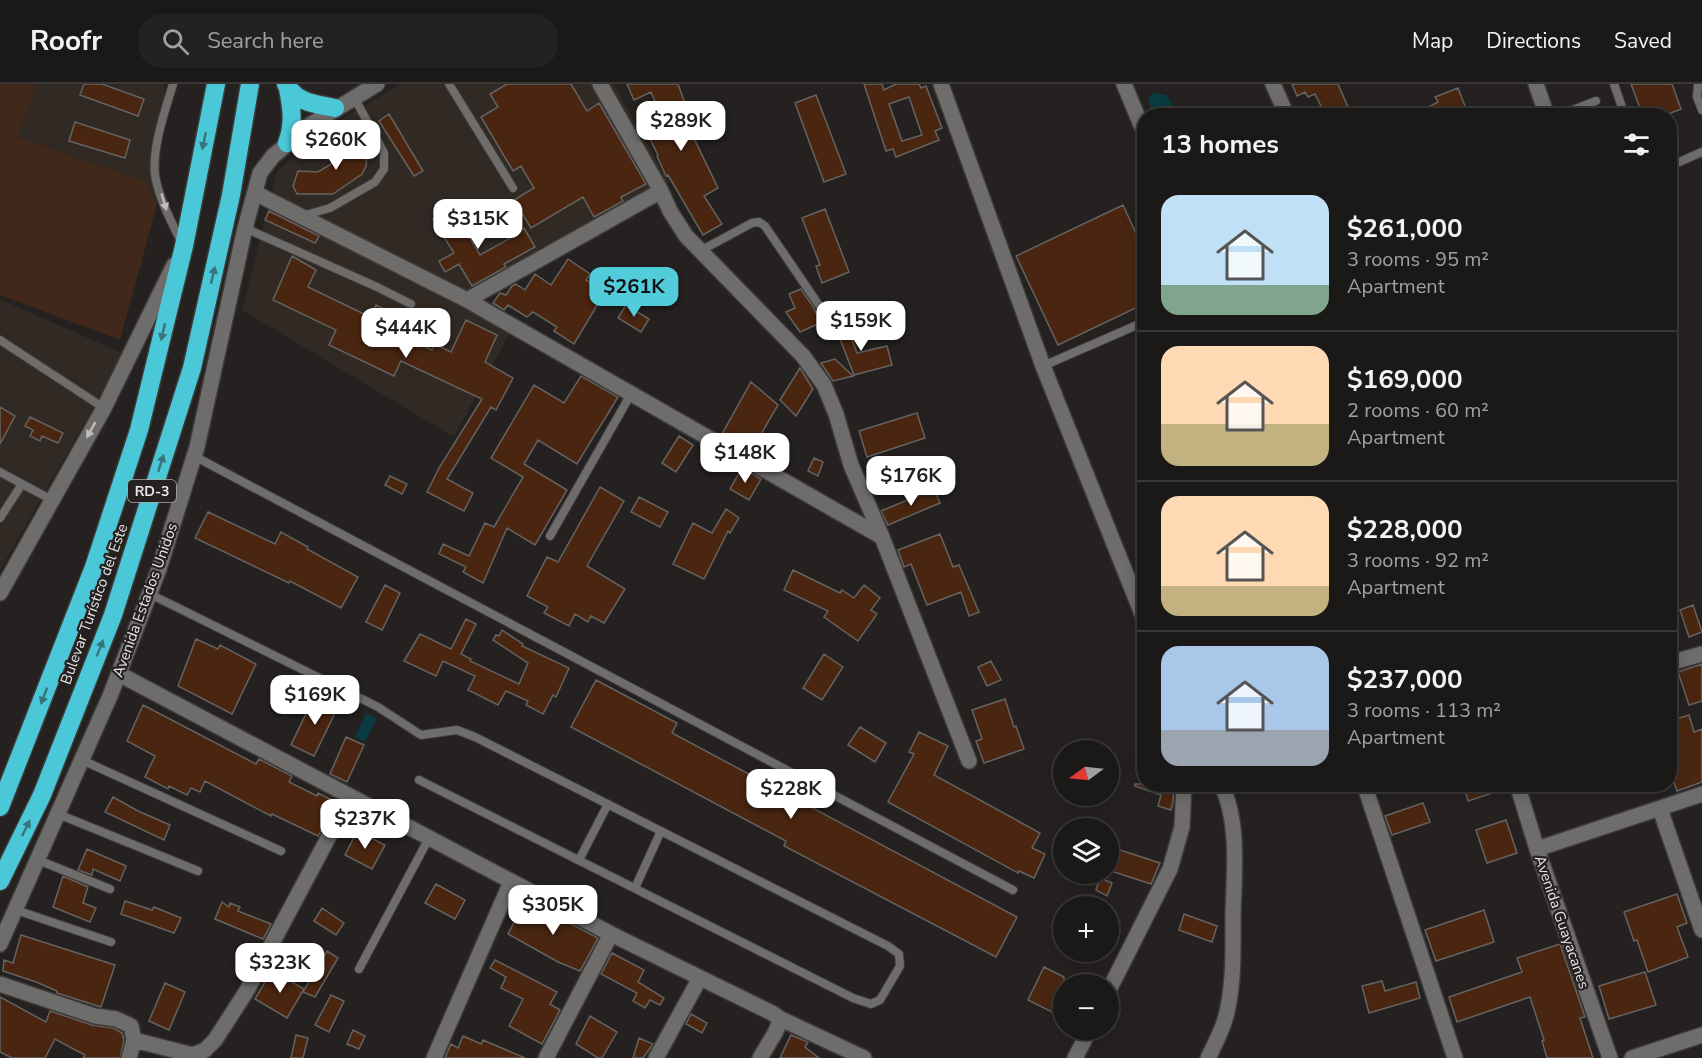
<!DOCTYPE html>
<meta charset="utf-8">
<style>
body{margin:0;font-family:"Nunito Sans",sans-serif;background:#242221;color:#f1f3f6;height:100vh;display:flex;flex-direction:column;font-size:22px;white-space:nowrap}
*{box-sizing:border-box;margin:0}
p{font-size:20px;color:#a0a0a2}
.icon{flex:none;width:33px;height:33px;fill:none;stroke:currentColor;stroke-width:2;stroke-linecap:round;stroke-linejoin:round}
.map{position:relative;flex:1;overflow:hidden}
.panel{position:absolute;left:1137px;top:24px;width:540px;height:684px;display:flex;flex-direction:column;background:#1b1918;border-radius:24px;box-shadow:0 3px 15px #0003,0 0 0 2px #393837}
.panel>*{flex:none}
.needle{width:39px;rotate:255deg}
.tools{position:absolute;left:1053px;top:656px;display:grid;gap:12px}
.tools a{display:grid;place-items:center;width:66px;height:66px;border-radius:50%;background:#1b1918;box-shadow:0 3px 15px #0003,0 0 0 2px #393837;font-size:30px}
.price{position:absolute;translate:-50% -51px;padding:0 14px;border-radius:12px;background:#fff;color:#222;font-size:20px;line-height:39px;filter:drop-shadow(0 2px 3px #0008)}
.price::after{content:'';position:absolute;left:50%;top:36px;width:18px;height:14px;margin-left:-9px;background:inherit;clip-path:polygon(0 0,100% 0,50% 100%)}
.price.selected{background:#52cbda;color:#111}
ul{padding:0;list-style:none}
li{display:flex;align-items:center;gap:18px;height:150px;padding:0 24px}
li+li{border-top:2px solid #393837}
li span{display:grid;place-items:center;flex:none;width:168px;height:120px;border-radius:18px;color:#555}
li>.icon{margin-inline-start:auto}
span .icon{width:72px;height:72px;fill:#fffc;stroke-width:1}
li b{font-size:26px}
h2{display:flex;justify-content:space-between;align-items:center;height:72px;padding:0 24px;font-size:26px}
header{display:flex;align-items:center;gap:36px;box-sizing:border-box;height:84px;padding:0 30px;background:#1b1918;border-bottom:2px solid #393837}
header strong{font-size:28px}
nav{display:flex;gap:33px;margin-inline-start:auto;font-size:21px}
.search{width:420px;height:54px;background:#242221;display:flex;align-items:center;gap:15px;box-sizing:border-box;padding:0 21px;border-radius:24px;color:#a0a0a2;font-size:22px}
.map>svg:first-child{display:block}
.built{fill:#312924}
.green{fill:#40281b}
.water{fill:#093b41}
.building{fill:#4a2611;stroke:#656361;stroke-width:1.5;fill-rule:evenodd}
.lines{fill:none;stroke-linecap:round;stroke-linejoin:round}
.lane-casing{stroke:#3d3b3a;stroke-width:10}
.street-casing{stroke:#3d3b3a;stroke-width:18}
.secondary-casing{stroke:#3d3b3a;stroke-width:18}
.highway-casing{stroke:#3d3b3a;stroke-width:21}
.lane{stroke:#6f6d6b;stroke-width:8}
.street{stroke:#6f6d6b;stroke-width:15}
.secondary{stroke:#6f6d6b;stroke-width:15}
.highway{stroke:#4ac8d7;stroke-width:18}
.oneway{fill:#37747c}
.oneway2{fill:#bebcbb}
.labels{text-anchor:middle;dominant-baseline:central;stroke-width:4.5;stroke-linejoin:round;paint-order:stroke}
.shield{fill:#242120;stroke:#adacab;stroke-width:1.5}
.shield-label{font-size:14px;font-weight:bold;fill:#e8e7e6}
.street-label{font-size:15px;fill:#e8e7e6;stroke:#242120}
</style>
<header>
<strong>Roofr</strong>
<div class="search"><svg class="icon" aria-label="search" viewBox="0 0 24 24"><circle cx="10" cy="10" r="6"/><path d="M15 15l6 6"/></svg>Search here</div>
<nav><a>Map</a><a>Directions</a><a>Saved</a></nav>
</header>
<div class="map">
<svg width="1702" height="974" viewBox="0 0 1702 974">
<rect width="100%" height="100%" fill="#242120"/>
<path class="built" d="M37 0H165L157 121 145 97 18 53Z
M400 0H614L669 99 451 216 509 250 454 353 242 226 277 88 314 52Z
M0 215 124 270 0 486Z"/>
<path class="green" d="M0 0H37L18 53 145 97 157 121 120 256 0 211Z"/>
<path class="water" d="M1155 9 1166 11 1175 24 1173 31H1156L1151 24 1148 14Z
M366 629 377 634 365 658 355 653Z"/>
<path class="building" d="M84 0H102L144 15 138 32 80 11Z
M507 0H571L587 27 599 19 646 100 621 113 623 117 594 133 583 113 531 144 514 116 534 104 521 82 513 87 481 33 498 23 490 10Z
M627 0H678L694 44 690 46 718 104 704 112 722 140 703 151 668 91 666 92 657 72 658 71 646 47 664 39 651 8 634 16Z
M864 0H882L884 6 896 0H919L921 4 926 2 942 44 935 47 939 56 896 73 893 65 886 67ZM909 13 922 51 902 57 889 20Z
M1292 0H1338L1352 32H1326L1315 10 1308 13 1305 8 1297 12Z
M1631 0H1672L1681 25 1663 32H1643Z
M1458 4 1469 32H1412L1438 18 1435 13Z
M816 11 846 90 824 98 795 19Z
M389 30 423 87 414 92 379 37Z
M75 38 130 56 125 74 69 57Z
M363 50 368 57 366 82 362 90 333 110H297L293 102 298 87 318 88 343 73 346 57Z
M1123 121 1144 167V220L1058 261 1016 172Z
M452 124 480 171 514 152 513 150 524 144 535 163 504 180 506 183 472 202 459 180 445 188 439 177 454 169 433 135Z
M825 125 849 188 822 199 816 182 820 181 802 134Z
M269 127 319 152 315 159 265 136Z
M292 172 316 186 308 203 370 233 376 221 388 227 385 234 406 244 402 252 432 266 434 260 451 268 466 236 497 251 485 278 513 294 496 326 491 323 447 395 473 409 464 427 427 408 439 384 482 315 401 277 394 292 329 261 336 246 273 216Z
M568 175 590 190 586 196 605 208 574 260 554 247 557 243 533 228 527 233 508 221 504 226 493 219 500 209 506 211 512 202 516 200 525 206 535 190 551 201Z
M801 205 814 224 820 239 800 248 786 228 795 224 789 210Z
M626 221 649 235 641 248 618 234Z
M844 233 857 269 887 262 892 281 854 291 833 237Z
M835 275 853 292 833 297 821 279Z
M800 284 813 305 796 332 780 316Z
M581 292 618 313 577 380 538 356 524 380 567 406 535 461 507 444 483 499 463 488 466 483 439 470 443 460 469 472 485 439 494 443 523 393 491 374 534 301 564 319Z
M751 298 778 321 753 364 722 350Z
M0 323 15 332 0 360Z
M917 329 925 354 867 373 859 347Z
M30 333 63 349 58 359 42 352 40 357 30 352 33 346 25 342Z
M679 352 693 361 676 388 662 379Z
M814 374 823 378 818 392 808 387Z
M742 384 761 395 749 416 730 405Z
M390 392 407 400 402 410 385 401Z
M600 403 624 417 587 482 625 505 604 539 591 532 588 538 575 530 569 542 544 529 548 523 527 512 547 473 558 478Z
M934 405 940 419 888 441 881 427Z
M639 413 668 428 660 443 631 428Z
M726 425 739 434 730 449 728 447 704 495 673 480 693 439 712 449Z
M208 428 275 460 281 448 308 463 307 465 358 493 341 524 290 497 289 499 195 454Z
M940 450 953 483 959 481 979 528 969 532 961 508 927 521 911 480 904 483 898 466Z
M793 486 840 509 842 506 854 514 864 501 880 514 871 526 877 530 858 557 824 533 828 527 784 506Z
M385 501 400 509 382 546 366 538Z
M1693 521 1702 548 1689 553 1680 526Z
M466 535 476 540 461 570 471 575 470 577 519 600 528 579 493 556 496 551 499 552 502 546 523 560 522 562 569 584 556 613 553 611 543 630 526 621 528 617 506 607 498 621 468 606 475 592 443 577 436 592 404 577 420 550 451 565Z
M196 555 218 565 220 561 256 580 232 630 178 602Z
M824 570 843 583 822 616 803 604Z
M991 577 1001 596 987 602 978 583Z
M1702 580V617L1689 621 1678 588Z
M596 596 677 639 672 649 1017 833 996 873 784 762 786 757 571 643Z
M315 611 338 623 314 672 291 661Z
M1005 615 1014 643 1016 642 1024 665 984 679 976 657 982 655 972 626Z
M143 621 256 680 259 675 292 692 289 698 317 712 318 709 336 718 318 752 272 730 271 732 205 697 200 708 191 704 187 711 169 702 168 705 145 693 155 672 127 657Z
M1689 631 1694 648 1702 645V698L1677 707 1670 686V676L1675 674 1670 656V637Z
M860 643 886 659 875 678 848 661Z
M919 648 948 662 934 691 1040 749 1032 764 1045 770 1034 794 1019 787 1018 789 888 718 914 670 909 668Z
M346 653 364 661 347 698 330 690Z
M1135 700H1174L1173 718 1171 726 1158 722 1161 711 1135 702Z
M1463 700H1508V704L1468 717Z
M113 713 138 727 170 741 164 756 105 728Z
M1423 719 1430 738 1392 751 1385 732Z
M1506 736 1517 769 1487 779 1476 746Z
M357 747 385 761 372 785 345 771Z
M1111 763 1160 779 1151 800 1108 786V772Z
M87 765 126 782 120 797 93 785 92 791 78 786Z
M63 792 88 803 83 819 96 824 90 838 53 823Z
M1100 794 1112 799 1107 812 1096 806Z
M436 800 465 816 455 835 425 819Z
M1677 810 1687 839 1677 843 1688 873 1648 888 1637 856 1634 857 1624 828Z
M125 817 152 826 154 823 181 834 174 849 121 830Z
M222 818 229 823 230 819 240 823 238 827 271 840 263 855 215 835Z
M521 818 534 824 535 821 598 854 580 887 558 878 508 850 519 829 516 828Z
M322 824 344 839 336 851 314 837Z
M1484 826 1494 858 1436 877 1425 846Z
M1184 830 1217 842 1212 858 1179 846Z
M21 851 115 881 101 923 57 909V907L36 898 3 887 4 876 13 879Z
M1560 860 1585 933 1580 934 1593 974H1547L1542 957 1544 956 1530 913 1457 938 1449 913 1522 888 1517 874Z
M327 867 338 874 315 913 303 908Z
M612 869 644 886 638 898 664 914 660 921 650 916 645 924 633 917 637 909 601 890Z
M495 876 557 908 550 920 560 926 542 960 509 942 523 915 501 904 506 893 490 884Z
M1044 883 1064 893V934L1028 916Z
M272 886 304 905 287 934 255 915Z
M1645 888 1656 921 1609 935 1599 902Z
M1382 897 1385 907 1416 898 1420 914 1369 929 1362 902Z
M165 899 185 908 169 946 149 937Z
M331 911 344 917 329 948 315 941Z
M0 913 46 938 50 927 92 941 113 944 122 949 124 956 120 974H83L85 971 55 955 45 974H12L0 968Z
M691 930 707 939 702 949 686 940Z
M590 932 617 948 602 974H598L576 960Z
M353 946 365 952 359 965 347 960Z
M296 951 308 954 303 974H291Z
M791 951 808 958 805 963 819 974H780Z
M463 952 481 960 483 956 525 974H445L451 960 458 964Z
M639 954 653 960 643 974H633Z"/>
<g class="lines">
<g class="lane-casing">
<path id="lane" d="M173 0C165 27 152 63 155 91 158 112 171 138 181 157
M449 0 513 104
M1614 0 1625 32
M1698 0 1697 13 1702 26
M1557 32 1596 17
M1670 82 1702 68
M302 132 330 124 375 98 384 85V69L354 13
M245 144 377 203 411 220
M700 167 752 139 759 138 765 142 827 233
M0 256 104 324
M1043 282 1144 238
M194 372 1013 806
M0 388 52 416
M0 434 22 400
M550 452 631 310
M150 510 378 623 421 651 457 646 475 653 888 862 899 870 900 882 880 916 871 920 853 914 419 696
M82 676 281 767
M58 730 198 787
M38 776 110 805
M579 776 608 720
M635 804 661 747
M16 826 111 858
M359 885 429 754"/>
</g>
<g class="street-casing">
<path id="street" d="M600 0 661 107 670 127 686 152 803 272 824 301 836 330 851 381 882 453 969 677
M941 0 1043 282 1144 535
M1124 0 1144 48
M1273 0 1287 32
M1536 0 1547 32
M255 109 467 216 882 453
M467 216 661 107
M1670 579 1702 570
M119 590 611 850 772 929 781 935 775 949 760 974
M1364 700 1455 974
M1517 700 1537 765 1610 974
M1660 725 1702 846
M1537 765 1702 710
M0 900 95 932 116 935 131 942 134 956 129 974
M1108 908 1170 785 1182 743 1184 700
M781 935 864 974
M134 956 193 971 205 966 215 956 246 908 350 713
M434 974 511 798
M546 974 611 850
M656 974 700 894
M1075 974 1090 945
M1208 974C1216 958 1225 941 1228 923 1234 893 1233 862 1233 832 1234 790 1240 738 1221 700
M1632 974 1702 951"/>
</g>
<g class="secondary-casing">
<path id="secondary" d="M0 509 104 324 174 181
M0 860 110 612 159 485 197 363 245 144 260 89 273 72 310 41 377 0"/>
</g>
<g class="highway-casing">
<path id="highway" d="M286 0C296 19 316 20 335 24
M287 59C294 40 292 25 288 5
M0 723 94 483 139 346 184 162 216 0
M0 797 42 711 113 531 192 284 231 111 250 0"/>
</g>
<use href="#lane" class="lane"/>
<use href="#street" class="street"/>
<use href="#secondary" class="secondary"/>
<use href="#highway" class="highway"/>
</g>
<defs><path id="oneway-solid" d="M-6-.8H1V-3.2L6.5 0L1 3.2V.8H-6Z" transform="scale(1.5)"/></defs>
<g class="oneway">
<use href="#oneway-solid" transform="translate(204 57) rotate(102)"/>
<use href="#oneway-solid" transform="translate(213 191) rotate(-77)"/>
<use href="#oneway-solid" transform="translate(163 248) rotate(103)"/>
<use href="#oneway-solid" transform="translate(161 379) rotate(-72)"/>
<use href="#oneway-solid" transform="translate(100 564) rotate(-68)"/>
<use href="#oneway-solid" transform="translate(44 612) rotate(111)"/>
<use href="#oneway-solid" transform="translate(26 744) rotate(-64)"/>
</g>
<g class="oneway2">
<use href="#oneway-solid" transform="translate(164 118) rotate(73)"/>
<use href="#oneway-solid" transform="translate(91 346) rotate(119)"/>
</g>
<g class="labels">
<rect class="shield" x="128" y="396" width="48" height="22" rx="4.5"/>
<g class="shield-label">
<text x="152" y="407">RD-3</text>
</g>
<g class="street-label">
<text transform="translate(145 516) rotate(-70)">Avenida Estados Unidos</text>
<text transform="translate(94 520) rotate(-70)">Bulevar Turístico del Este</text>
<text transform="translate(1562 838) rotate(71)">Avenida Guayacanes</text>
</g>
</g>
</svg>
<div class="tools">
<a><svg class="needle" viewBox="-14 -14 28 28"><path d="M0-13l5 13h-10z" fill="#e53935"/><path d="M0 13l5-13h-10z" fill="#a0a0a2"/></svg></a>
<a><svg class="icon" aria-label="layers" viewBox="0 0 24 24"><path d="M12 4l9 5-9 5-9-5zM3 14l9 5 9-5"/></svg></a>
<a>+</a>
<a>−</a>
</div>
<b class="price" style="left:681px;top:68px">$289K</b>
<b class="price" style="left:336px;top:87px">$260K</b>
<b class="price" style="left:478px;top:166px">$315K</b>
<b class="price selected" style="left:634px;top:234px">$261K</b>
<b class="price" style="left:861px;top:268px">$159K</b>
<b class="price" style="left:406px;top:275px">$444K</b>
<b class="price" style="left:745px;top:400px">$148K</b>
<b class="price" style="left:911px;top:423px">$176K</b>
<b class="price" style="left:315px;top:642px">$169K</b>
<b class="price" style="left:791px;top:736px">$228K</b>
<b class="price" style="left:365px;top:766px">$237K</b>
<b class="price" style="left:553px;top:852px">$305K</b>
<b class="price" style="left:280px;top:910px">$323K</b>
<section class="panel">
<h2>13 homes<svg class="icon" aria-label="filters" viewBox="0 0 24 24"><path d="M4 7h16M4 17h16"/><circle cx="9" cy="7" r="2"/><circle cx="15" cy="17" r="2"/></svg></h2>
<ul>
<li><span style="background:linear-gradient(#bfe0f5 75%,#7fa58c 0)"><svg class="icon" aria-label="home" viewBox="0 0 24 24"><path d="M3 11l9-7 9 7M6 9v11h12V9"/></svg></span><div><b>$261,000</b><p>3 rooms · 95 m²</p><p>Apartment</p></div></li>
<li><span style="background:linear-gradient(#ffd9b3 65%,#c2b280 0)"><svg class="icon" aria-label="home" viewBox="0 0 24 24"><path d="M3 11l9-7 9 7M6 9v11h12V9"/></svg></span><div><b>$169,000</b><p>2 rooms · 60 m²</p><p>Apartment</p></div></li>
<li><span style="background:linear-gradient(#ffd9b3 75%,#c2b280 0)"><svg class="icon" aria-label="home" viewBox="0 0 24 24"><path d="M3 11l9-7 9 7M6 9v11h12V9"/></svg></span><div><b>$228,000</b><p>3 rooms · 92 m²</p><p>Apartment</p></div></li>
<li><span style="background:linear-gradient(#a9c7e8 70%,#9aa5b1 0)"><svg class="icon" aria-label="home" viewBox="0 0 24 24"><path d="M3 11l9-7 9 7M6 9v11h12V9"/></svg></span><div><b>$237,000</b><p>3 rooms · 113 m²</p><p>Apartment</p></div></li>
</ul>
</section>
</div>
